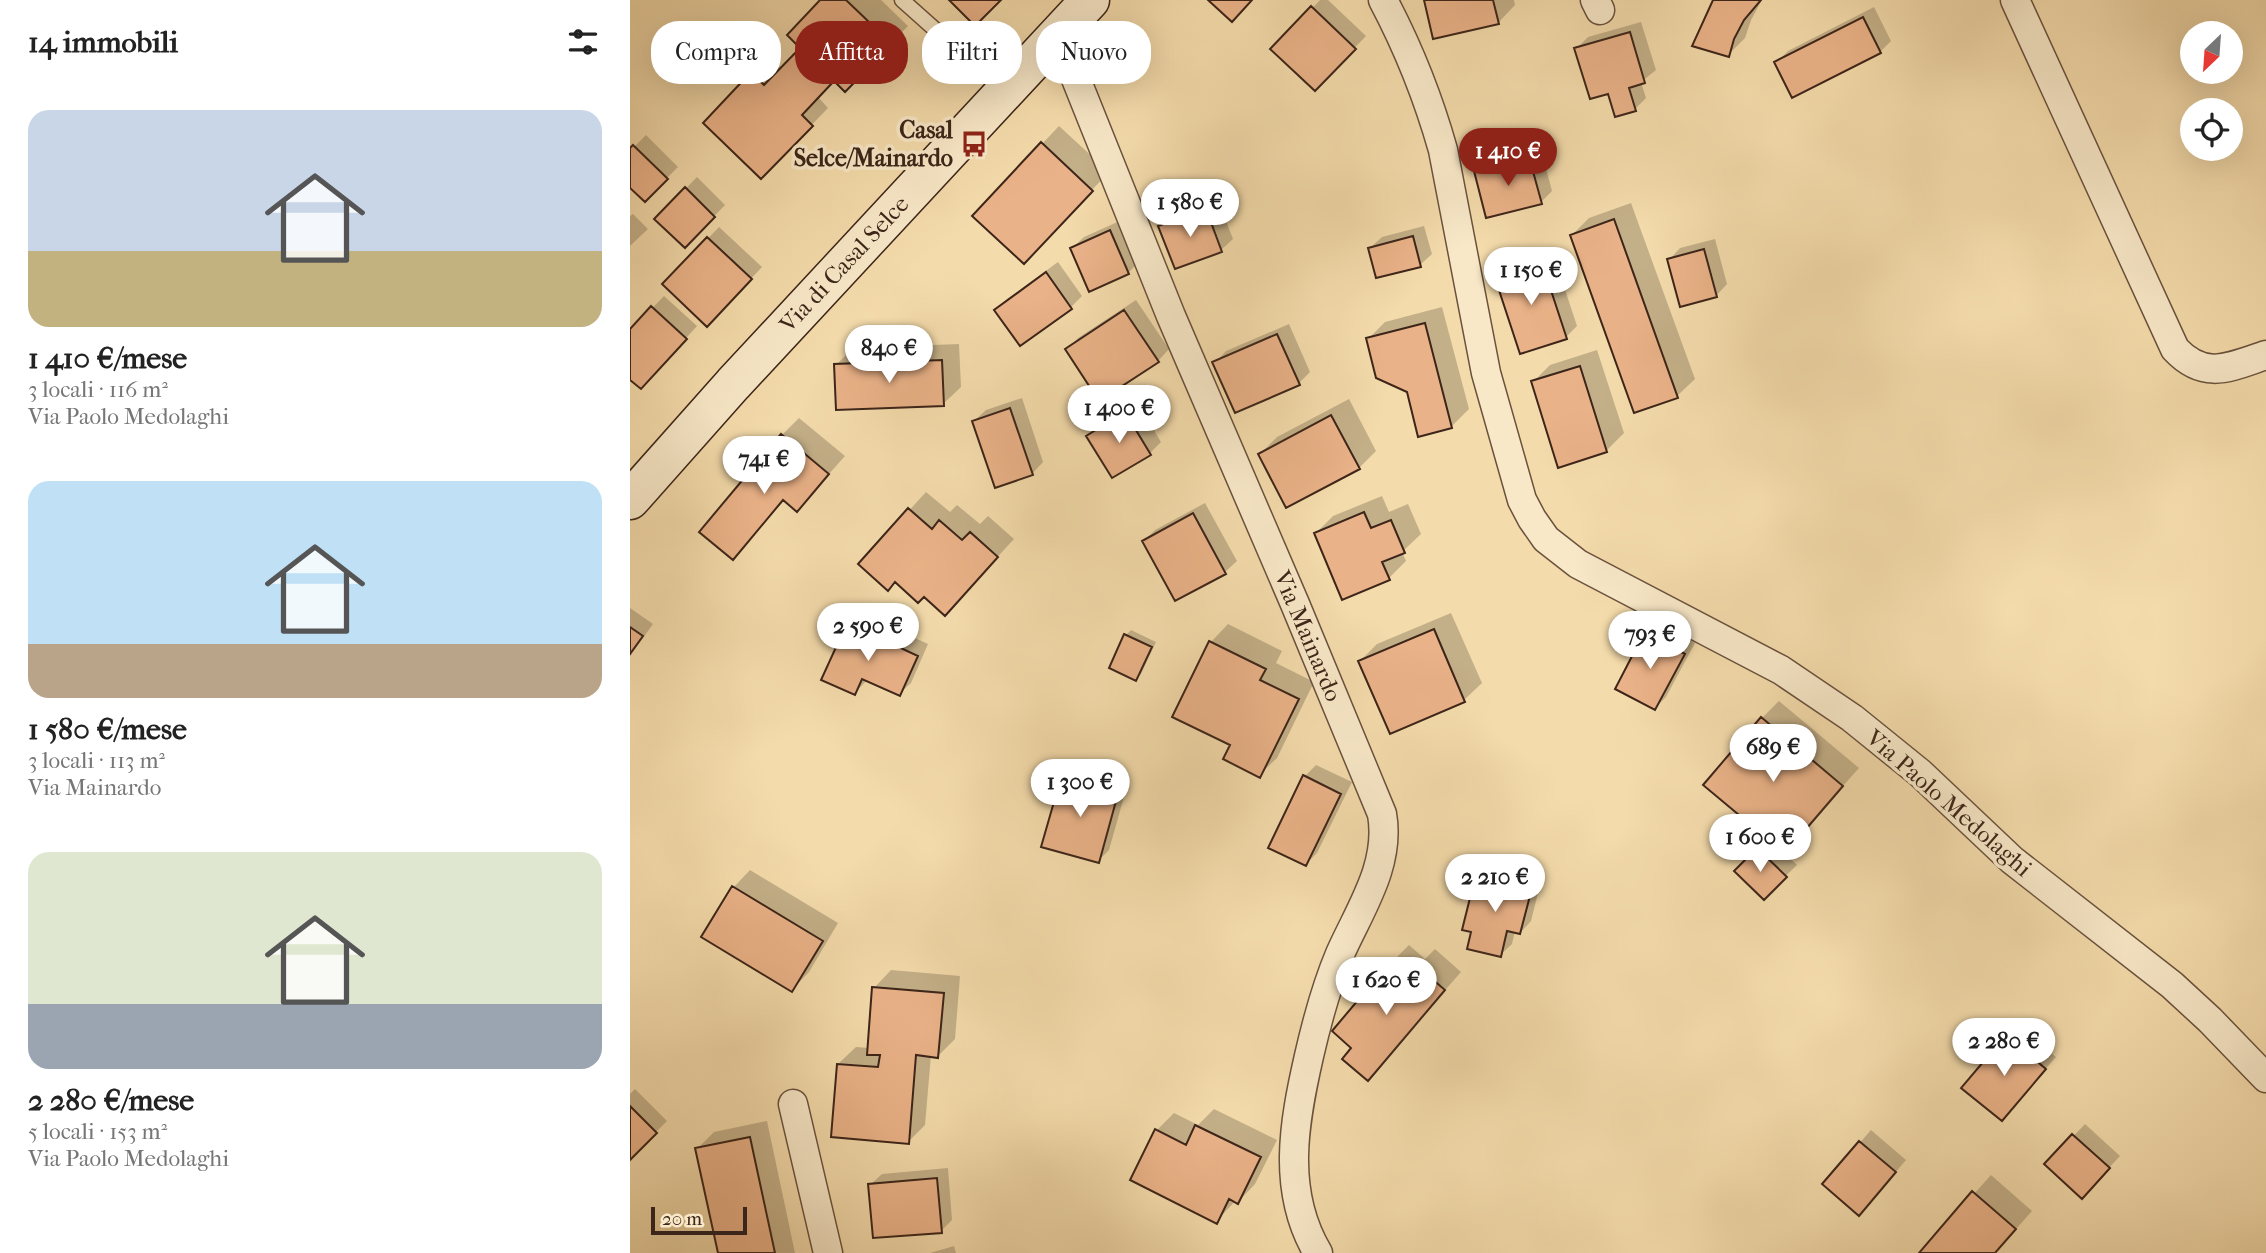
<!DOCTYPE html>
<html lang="it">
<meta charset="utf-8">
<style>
body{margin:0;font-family:"IM FELL French Canon",serif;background:#f6f6f6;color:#222;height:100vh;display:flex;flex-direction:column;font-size:26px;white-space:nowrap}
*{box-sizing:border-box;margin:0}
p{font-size:23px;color:#767676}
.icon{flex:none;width:38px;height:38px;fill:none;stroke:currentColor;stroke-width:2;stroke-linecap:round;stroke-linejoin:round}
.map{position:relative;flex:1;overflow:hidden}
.sheet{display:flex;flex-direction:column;background:#fff;width:630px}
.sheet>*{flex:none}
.hud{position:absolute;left:21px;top:21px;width:665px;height:63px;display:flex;gap:14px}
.needle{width:46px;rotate:205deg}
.controls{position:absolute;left:1550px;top:21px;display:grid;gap:14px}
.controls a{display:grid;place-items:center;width:63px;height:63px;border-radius:50%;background:#fff;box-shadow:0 7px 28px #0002;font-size:35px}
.scale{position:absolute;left:21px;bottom:18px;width:96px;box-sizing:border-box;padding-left:7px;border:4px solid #3c2519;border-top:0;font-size:19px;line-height:24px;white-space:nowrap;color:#3c2519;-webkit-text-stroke:5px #f8e8c8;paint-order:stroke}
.price{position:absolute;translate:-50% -60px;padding:0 16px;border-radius:24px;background:#fff;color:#222;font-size:23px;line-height:46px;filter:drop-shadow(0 2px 4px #0008)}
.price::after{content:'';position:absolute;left:50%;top:42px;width:21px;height:16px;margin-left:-10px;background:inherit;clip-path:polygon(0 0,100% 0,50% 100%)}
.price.selected{background:#8f2418;color:#fff}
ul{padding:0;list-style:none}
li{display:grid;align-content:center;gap:14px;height:371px;padding:0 28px}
li span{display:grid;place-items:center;height:217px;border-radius:21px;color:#555}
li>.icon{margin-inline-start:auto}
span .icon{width:126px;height:126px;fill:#fffc;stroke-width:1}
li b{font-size:30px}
h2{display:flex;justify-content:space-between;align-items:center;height:84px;padding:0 28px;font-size:30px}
.tag{padding:0 24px;border-radius:28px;background:#fff;box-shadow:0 7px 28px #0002;font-size:24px;line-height:63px}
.tag.selected{background:#8f2418;color:#fff}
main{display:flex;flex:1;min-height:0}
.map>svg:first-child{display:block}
.shadow{fill:#0003}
.building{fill:#eab288;stroke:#3c2519;stroke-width:2}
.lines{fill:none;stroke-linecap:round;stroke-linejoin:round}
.lane-casing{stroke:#6a523e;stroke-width:17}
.street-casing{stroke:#6a523e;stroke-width:31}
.secondary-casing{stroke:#3c2519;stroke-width:41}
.lane{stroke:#f8e8c8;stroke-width:14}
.street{stroke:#f8e8c8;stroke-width:28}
.secondary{stroke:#f8e8c8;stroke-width:38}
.labels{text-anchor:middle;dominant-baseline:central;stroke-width:7;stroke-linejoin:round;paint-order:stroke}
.poi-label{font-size:24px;font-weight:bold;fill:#3c2519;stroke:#f8e8c8;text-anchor:end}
.street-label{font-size:24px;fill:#3c2519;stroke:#f8e8c8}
</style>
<main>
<section class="sheet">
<h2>14 immobili<svg class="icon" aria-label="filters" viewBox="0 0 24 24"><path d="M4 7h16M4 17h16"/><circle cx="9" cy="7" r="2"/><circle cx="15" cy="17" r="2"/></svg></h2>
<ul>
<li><span style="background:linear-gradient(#c9d6e8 65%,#c2b280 0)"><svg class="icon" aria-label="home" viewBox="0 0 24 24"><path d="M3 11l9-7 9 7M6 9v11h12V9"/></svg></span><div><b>1 410 €/mese</b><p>3 locali · 116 m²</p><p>Via Paolo Medolaghi</p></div></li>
<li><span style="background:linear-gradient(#bfe0f5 75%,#b9a48a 0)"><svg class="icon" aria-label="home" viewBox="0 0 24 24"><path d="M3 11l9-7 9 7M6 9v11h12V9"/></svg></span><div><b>1 580 €/mese</b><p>3 locali · 113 m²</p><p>Via Mainardo</p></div></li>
<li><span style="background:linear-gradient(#dfe7d0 70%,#9aa5b1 0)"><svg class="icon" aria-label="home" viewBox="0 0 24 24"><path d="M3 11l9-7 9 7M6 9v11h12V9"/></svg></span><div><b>2 280 €/mese</b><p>5 locali · 153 m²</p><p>Via Paolo Medolaghi</p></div></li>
</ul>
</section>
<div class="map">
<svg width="1636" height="1253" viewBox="0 0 1636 1253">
<rect width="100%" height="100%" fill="#f4dbab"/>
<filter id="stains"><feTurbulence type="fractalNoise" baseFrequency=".00286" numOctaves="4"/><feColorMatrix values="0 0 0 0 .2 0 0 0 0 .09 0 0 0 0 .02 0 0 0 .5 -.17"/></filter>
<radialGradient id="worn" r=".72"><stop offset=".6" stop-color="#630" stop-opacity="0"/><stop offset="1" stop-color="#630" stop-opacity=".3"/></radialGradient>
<path class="shadow" d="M193 0H251L278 26 215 90 204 79 188 97 198 108 148 160 75 123 140 57 152 69 173 48Z
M690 0H698L736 36 685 89 643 49Z
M796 0H884L885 5 868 23Z
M1085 0H1132L1121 20 1115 38 1098 55Z
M1244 7 1261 41 1250 52 1147 62 1158 51Z
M1011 22 1026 70 1011 82 1016 98 1005 109 979 92 946 49 958 37Z
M429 126 479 172 411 244 412 144Z
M16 135 48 167 15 200 0 185V151Z
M910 146 922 191 911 202 846 172 858 160Z
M67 177 95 205 55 246 26 219Z
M587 198 603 239 591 250 546 267 530 227 542 215Z
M1001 203 1065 379 1047 396 1005 411 942 235 959 218Z
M3 214 18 229 0 246V216Z
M492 220 510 261 498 273 442 248 454 237Z
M794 226 802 254 790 265 740 248 752 237Z
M89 227 132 267 88 314 34 284Z
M1085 239 1097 284 1086 296 1039 260 1050 248Z
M922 250 947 326 936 337 866 276 878 264Z
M428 262 452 296 441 307 390 344 366 310 377 299Z
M34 296 67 326 22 376 0 377V331Z
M506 300 539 349 528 361 437 350 448 338Z
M812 307 839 409 821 427 778 391 738 339 755 322Z
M659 324 680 372 669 383 585 363 596 351Z
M329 344 331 387 313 404 206 365 223 348Z
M967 350 994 433 976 451 903 382 920 365Z
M392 398 413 462 402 474 344 421 356 410Z
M719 399 746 451 729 468 630 454 647 437Z
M507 402 531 442 520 453 458 436 470 425Z
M169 418 215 456 167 510 155 499 103 558 152 435Z
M296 492 320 512 327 505 350 524 358 516 384 539 315 614 294 595 230 564Z
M752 496 759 512 778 504 791 534 772 552 776 561 759 578 686 533 703 516Z
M575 503 607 561 595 572 546 599 514 541 525 530Z
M0 608 23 624 0 656Z
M230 613 298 644 281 683 269 694 237 680 225 693 218 624Z
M821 613 852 683 834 700 761 732 730 661 747 644Z
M1027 623 1065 643 1036 697 1025 708 1016 634Z
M598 624 652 651 646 663 684 682 647 758 629 775 602 745 544 716 581 642Z
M501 630 526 642 511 674 506 679 496 635Z
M1149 701 1229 768 1164 841 1149 828 1140 838 1167 865 1134 897 1107 871 1139 838 1132 718Z
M445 764 499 779 479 850 468 861 433 775Z
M686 765 722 782 687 853 676 864 675 776Z
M859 864 912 877 901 921 890 933 885 931 882 944 870 955 847 875Z
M120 870 208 923 179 972 162 990 103 888Z
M779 945 795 959 805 949 831 972 738 1078 723 1048 762 962Z
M261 970 330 976 325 1039 308 1056 301 1055 295 1125 278 1142 208 1064 226 1047 239 1048 244 988Z
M1388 1025 1426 1057 1372 1119 1377 1036Z
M5 1089 37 1121 0 1158V1094Z
M584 1109 647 1140 625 1184 608 1202 605 1201 586 1222 527 1130 544 1113 568 1125Z
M137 1121 165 1253H89L67 1149 84 1132Z
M1455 1124 1490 1156 1463 1185 1417 1164Z
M1241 1130 1276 1160 1240 1202 1194 1184Z
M318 1168 322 1220 311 1231 240 1185 252 1174Z
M1361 1175 1402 1211 1365 1253H1291Z
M324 1246 326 1253H300Z"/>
<path class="building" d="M190 0H216L262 44 215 92 204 81 172 115 183 126 131 179 73 123 121 72 134 85 170 48 157 35Z
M319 0H371L345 26Z
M578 0H622L602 22Z
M794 0H863L869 24 803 39Z
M1083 0H1131L1114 20 1104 39 1099 57 1062 46Z
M681 6 726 49 685 91 640 49Z
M1233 17 1251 53 1162 98 1144 62Z
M1000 32 1015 83 999 88 1006 111 985 117 978 94 960 99 944 48Z
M411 142 463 191 394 264 342 216Z
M3 145 38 179 15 202 0 188V148Z
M899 157 912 204 856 218 844 171Z
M55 187 85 217 55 248 24 219Z
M576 209 592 252 545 269 528 226Z
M984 219 1048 398 1004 413 940 235Z
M480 230 499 274 459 292 440 248Z
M783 236 791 267 746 278 738 248Z
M77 237 122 279 77 327 32 284Z
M1074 249 1087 297 1050 307 1037 259Z
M911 260 937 339 890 354 864 275Z
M416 272 442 309 390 346 364 310Z
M21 306 57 339 11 389 0 380V329Z
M494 310 529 362 469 401 435 349Z
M795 323 822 428 788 437 777 392 746 378 736 338Z
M647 334 670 385 605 413 582 362Z
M312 360 314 406 206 410 204 364Z
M950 366 977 452 928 468 901 381Z
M380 408 403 475 365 488 342 421Z
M495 412 521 455 482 478 456 436Z
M701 415 730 469 656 508 628 454Z
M151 434 199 474 167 512 153 500 103 560 69 532Z
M278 508 302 529 309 520 332 540 340 532 368 557 315 616 294 597 288 603 265 582 258 591 228 564Z
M734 512 741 528 761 520 775 553 752 562 760 580 712 600 684 533Z
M563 513 596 574 545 601 512 541Z
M217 623 288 656 270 696 232 679 225 695 191 680Z
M0 627 13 636 0 654Z
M804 629 835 702 760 734 728 661Z
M1014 633 1055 654 1025 710 985 689Z
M494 634 522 647 506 681 479 668Z
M579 641 636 669 630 680 669 699 630 778 593 759 600 745 542 717Z
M1131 717 1213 786 1164 843 1148 830 1139 840 1073 785Z
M432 774 489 790 469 863 411 847Z
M673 775 711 794 676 866 638 848Z
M1127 848 1157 877 1134 900 1104 871Z
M846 874 902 888 890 934 877 931 871 957 837 949 841 932 832 930Z
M102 886 193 941 162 992 71 937Z
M761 961 777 975 786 965 815 990 738 1081 712 1059 721 1048 702 1031Z
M242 987 314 993 308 1058 286 1055 279 1144 201 1137 207 1064 248 1067 250 1055H237Z
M1376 1035 1416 1069 1372 1121 1331 1088Z
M0 1106 27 1133 0 1160Z
M565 1125 631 1157 608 1204 599 1199 587 1224 500 1180 525 1129 556 1145Z
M1442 1134 1480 1168 1452 1199 1414 1164Z
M120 1137 145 1253H88L65 1148Z
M1229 1141 1266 1172 1229 1216 1192 1184Z
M307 1178 312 1233 243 1238 238 1184Z
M1342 1191 1386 1229 1365 1253H1289Z"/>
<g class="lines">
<g class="lane-casing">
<path id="lane" d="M272 0 374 91"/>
</g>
<g class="street-casing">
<path id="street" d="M753 0C779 49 798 97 813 150L856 373 892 500 902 519 916 539 948 564 1151 670 1222 718 1290 773 1382 860 1542 985 1580 1020 1636 1078
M965 0 970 10
M1385 0 1545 349C1575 381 1600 367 1636 355
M428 34 541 316 665 604 752 814C761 865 730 909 710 954 696 987 687 1021 679 1056 664 1122 651 1191 688 1253
M163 1104 198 1253"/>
</g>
<g class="secondary-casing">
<path id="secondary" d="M0 500 103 384 460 0"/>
</g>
<use href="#lane" class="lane"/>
<use href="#street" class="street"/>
<use href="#secondary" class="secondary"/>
</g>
<defs>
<g id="bus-bare" transform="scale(2.1)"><path d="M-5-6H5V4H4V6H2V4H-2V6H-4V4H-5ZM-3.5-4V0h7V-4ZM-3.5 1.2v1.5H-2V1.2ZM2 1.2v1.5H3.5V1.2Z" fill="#8f2418" stroke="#f8e8c8" stroke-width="2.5" paint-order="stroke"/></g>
</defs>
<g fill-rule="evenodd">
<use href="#bus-bare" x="344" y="144"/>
</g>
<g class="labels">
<g class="poi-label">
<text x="323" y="130">Casal<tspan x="323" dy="28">Selce/Mainardo</tspan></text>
</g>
<g class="street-label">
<text transform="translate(214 264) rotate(-47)">Via di Casal Selce</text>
<text transform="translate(678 636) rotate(67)">Via Mainardo</text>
<text transform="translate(1319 803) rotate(41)">Via Paolo Medolaghi</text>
</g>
</g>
<rect width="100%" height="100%" filter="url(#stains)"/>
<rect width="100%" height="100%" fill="url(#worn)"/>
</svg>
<div class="controls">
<a><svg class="needle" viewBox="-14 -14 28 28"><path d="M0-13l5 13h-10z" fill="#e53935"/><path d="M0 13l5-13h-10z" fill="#767676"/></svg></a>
<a><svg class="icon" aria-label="locate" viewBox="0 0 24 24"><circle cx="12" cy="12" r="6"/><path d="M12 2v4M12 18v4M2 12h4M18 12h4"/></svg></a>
</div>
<div class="scale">20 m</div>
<b class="price selected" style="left:878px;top:188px">1 410 €</b>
<b class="price" style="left:560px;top:239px">1 580 €</b>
<b class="price" style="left:901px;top:307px">1 150 €</b>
<b class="price" style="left:259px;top:385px">840 €</b>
<b class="price" style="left:489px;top:445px">1 400 €</b>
<b class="price" style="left:134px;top:496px">741 €</b>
<b class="price" style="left:238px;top:663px">2 590 €</b>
<b class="price" style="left:1020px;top:671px">793 €</b>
<b class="price" style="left:1143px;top:784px">689 €</b>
<b class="price" style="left:450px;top:819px">1 300 €</b>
<b class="price" style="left:1130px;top:874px">1 600 €</b>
<b class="price" style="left:865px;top:914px">2 210 €</b>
<b class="price" style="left:756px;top:1017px">1 620 €</b>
<b class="price" style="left:1374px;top:1078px">2 280 €</b>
<div class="hud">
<a class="tag">Compra</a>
<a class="tag selected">Affitta</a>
<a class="tag">Filtri</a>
<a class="tag">Nuovo</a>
</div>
</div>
</main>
